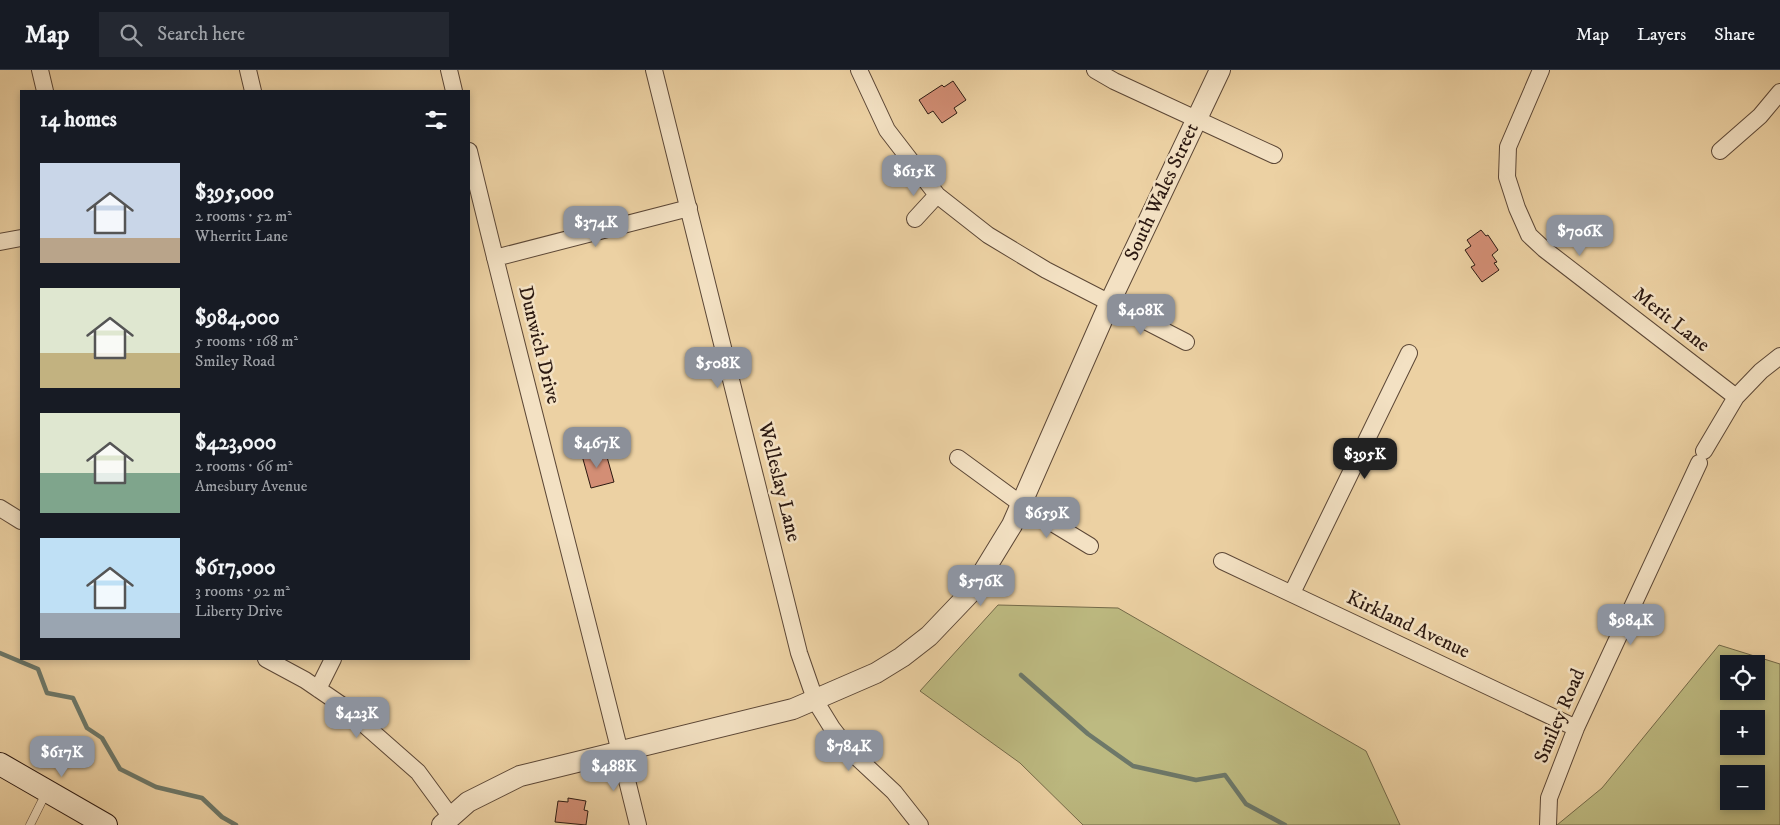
<!DOCTYPE html>
<meta charset="utf-8">
<style>
body{margin:0;font-family:"IM FELL DW Pica",serif;background:#242831;color:#f1f3f6;height:100vh;display:flex;flex-direction:column;font-size:19px;white-space:nowrap}
*{box-sizing:border-box;margin:0}
p{font-size:16px;color:#9ea1a6}
.icon{flex:none;width:28px;height:28px;fill:none;stroke:currentColor;stroke-width:2;stroke-linecap:round;stroke-linejoin:round}
.map{position:relative;flex:1;overflow:hidden}
.side{position:absolute;left:20px;top:20px;width:450px;height:570px;display:flex;flex-direction:column;background:#171b24;border-radius:0px;box-shadow:0 2px 8px #0003}
.side>*{flex:none}
.tools{position:absolute;left:1720px;top:585px;display:grid;gap:10px}
.tools a{display:grid;place-items:center;width:45px;height:45px;border-radius:0px;background:#171b24;box-shadow:0 2px 8px #0003;font-size:25px}
.price{position:absolute;translate:-50% -42px;padding:0 11px;border-radius:10px;background:#8c9099;color:#fff;font-size:16px;line-height:32px;filter:drop-shadow(0 1px 2px #0008)}
.price::after{content:'';position:absolute;left:50%;top:30px;width:15px;height:11px;margin-left:-8px;background:inherit;clip-path:polygon(0 0,100% 0,50% 100%)}
.price.current{background:#222;color:#fff}
ul{padding:0;list-style:none}
li{display:flex;align-items:center;gap:15px;height:125px;padding:0 20px}
li span{display:grid;place-items:center;flex:none;width:140px;height:100px;border-radius:0px;color:#555}
li>.icon{margin-inline-start:auto}
span .icon{width:60px;height:60px;fill:#fffc;stroke-width:1}
li b{font-size:21px}
h2{display:flex;justify-content:space-between;align-items:center;height:60px;padding:0 20px;font-size:21px}
header{display:flex;align-items:center;gap:30px;box-sizing:border-box;height:70px;padding:0 25px;background:#171b24;border-bottom:1px solid #363941}
header strong{font-size:24px}
nav{display:flex;gap:28px;margin-inline-start:auto;font-size:18px}
.search{width:350px;height:45px;background:#242831;display:flex;align-items:center;gap:12px;box-sizing:border-box;padding:0 18px;border-radius:0px;color:#9ea1a6;font-size:19px}
.map>svg:first-child{display:block}
.green{fill:#bdba81;stroke:#746a49;fill-rule:evenodd}
.lines{fill:none;stroke-linecap:round;stroke-linejoin:round}
.stream{stroke:#6d7869;stroke-width:4.5}
.building{fill:#d38e75;stroke:#2c1911}
.service-casing{stroke:#5c4736;stroke-width:9}
.minor-casing{stroke:#5c4736;stroke-width:18}
.tertiary-casing{stroke:#5c4736;stroke-width:22}
.secondary-casing{stroke:#2c1911;stroke-width:24}
.service{stroke:#f3e1c3;stroke-width:8}
.minor{stroke:#f3e1c3;stroke-width:16}
.tertiary{stroke:#f3e1c3;stroke-width:20}
.secondary{stroke:#f3e1c3;stroke-width:22}
.labels{text-anchor:middle;dominant-baseline:central;stroke-width:5;stroke-linejoin:round;paint-order:stroke}
.street-label{font-size:20px;fill:#2c1911;stroke:#f3e1c3}
</style>
<header>
<strong>Map</strong>
<div class="search"><svg class="icon" aria-label="search" viewBox="0 0 24 24"><circle cx="10" cy="10" r="6"/><path d="M15 15l6 6"/></svg>Search here</div>
<nav><a>Map</a><a>Layers</a><a>Share</a></nav>
</header>
<div class="map">
<svg width="1780" height="755" viewBox="0 0 1780 755">
<rect width="100%" height="100%" fill="#ecd1a3"/>
<filter id="stains"><feTurbulence type="fractalNoise" baseFrequency=".004" numOctaves="4"/><feColorMatrix values="0 0 0 0 .2 0 0 0 0 .09 0 0 0 0 .02 0 0 0 .5 -.17"/></filter>
<radialGradient id="worn" r=".72"><stop offset=".6" stop-color="#630" stop-opacity="0"/><stop offset="1" stop-color="#630" stop-opacity=".3"/></radialGradient>
<path class="green" d="M998 535 1118 538 1366 681 1400 755H1083L1020 693 920 621Z
M1719 575 1780 594V755H1557L1602 718ZM1729 594H1756V621H1729ZM1729 649H1756V676H1729ZM1729 704H1756V731H1729Z"/>
<g class="lines">
<path class="stream" d="M0 583 38 599 47 623 73 628 87 658 102 668 120 699 156 717 202 728 222 747 236 755
M1021 605 1088 664 1133 696 1196 710 1225 705 1246 734 1285 755"/>
</g>
<path class="building" d="M953 11 966 30 954 38 957 43 942 53 933 41 928 44 919 30 942 15 944 17Z
M1481 160 1486 166 1488 165 1498 180 1492 185 1497 192 1494 193 1499 200 1482 212 1471 197 1475 195 1465 180 1471 176 1467 170Z
M596 378 599 390 607 387 614 412 591 418 581 382Z
M568 728 586 731 584 740 588 741 586 755 555 752 558 731 568 732Z"/>
<g class="lines">
<g class="service-casing">
<path id="service" d="M30 755 46 723"/>
</g>
<g class="minor-casing">
<path id="minor" d="M40 0 45 21
M248 0 253 21
M449 0 454 21
M654 0 799 583 816 632 832 658 849 680 894 722 920 755
M859 0 887 60 937 125 988 165 1046 200 1186 272
M1095 0 1114 11 1274 85
M1541 0 1508 77 1507 107 1517 138 1529 165 1544 179 1736 327
M469 81C523 306 583 530 638 755
M1720 81 1760 46 1780 22
M915 149 937 125
M0 172 21 168
M495 188 689 138
M1704 381 1736 327 1761 301 1780 286
M958 388 1021 434 1090 476
M0 438 21 451
M1222 491 1576 658
M1292 523 1409 283
M266 589 305 610 343 636 418 702 451 747
M318 619 333 589
M1548 755 1549 728 1576 658 1699 393"/>
</g>
<g class="tertiary-casing">
<path id="tertiary" d="M442 755 468 732 520 706 793 639 876 603 902 587 929 566 971 522 1012 455 1110 232 1220 0"/>
</g>
<g class="secondary-casing">
<path id="secondary" d="M0 694 106 755"/>
</g>
<use href="#service" class="service"/>
<use href="#minor" class="minor"/>
<use href="#tertiary" class="tertiary"/>
<use href="#secondary" class="secondary"/>
</g>
<g class="labels">
<g class="street-label">
<text transform="translate(1162 122) rotate(-65)">South Wales Street</text>
<text transform="translate(1671 250) rotate(38)">Merit Lane</text>
<text transform="translate(539 275) rotate(76)">Dunwich Drive</text>
<text transform="translate(779 412) rotate(76)">Welleslay Lane</text>
<text transform="translate(1408 555) rotate(25)">Kirkland Avenue</text>
<text transform="translate(1560 646) rotate(-67)">Smiley Road</text>
</g>
</g>
<rect width="100%" height="100%" filter="url(#stains)"/>
<rect width="100%" height="100%" fill="url(#worn)"/>
</svg>
<div class="tools">
<a><svg class="icon" aria-label="locate" viewBox="0 0 24 24"><circle cx="12" cy="12" r="6"/><path d="M12 2v4M12 18v4M2 12h4M18 12h4"/></svg></a>
<a>+</a>
<a>−</a>
</div>
<b class="price" style="left:914px;top:127px">$615K</b>
<b class="price" style="left:596px;top:178px">$374K</b>
<b class="price" style="left:1580px;top:187px">$706K</b>
<b class="price" style="left:1141px;top:266px">$408K</b>
<b class="price" style="left:718px;top:319px">$508K</b>
<b class="price" style="left:597px;top:399px">$467K</b>
<b class="price current" style="left:1365px;top:410px">$395K</b>
<b class="price" style="left:1047px;top:469px">$659K</b>
<b class="price" style="left:981px;top:537px">$576K</b>
<b class="price" style="left:1631px;top:576px">$984K</b>
<b class="price" style="left:357px;top:669px">$423K</b>
<b class="price" style="left:849px;top:702px">$784K</b>
<b class="price" style="left:62px;top:708px">$617K</b>
<b class="price" style="left:614px;top:722px">$488K</b>
<section class="side">
<h2>14 homes<svg class="icon" aria-label="filters" viewBox="0 0 24 24"><path d="M4 7h16M4 17h16"/><circle cx="9" cy="7" r="2"/><circle cx="15" cy="17" r="2"/></svg></h2>
<ul>
<li><span style="background:linear-gradient(#c9d6e8 75%,#b9a48a 0)"><svg class="icon" aria-label="home" viewBox="0 0 24 24"><path d="M3 11l9-7 9 7M6 9v11h12V9"/></svg></span><div><b>$395,000</b><p>2 rooms · 52 m²</p><p>Wherritt Lane</p></div></li>
<li><span style="background:linear-gradient(#dfe7d0 65%,#c2b280 0)"><svg class="icon" aria-label="home" viewBox="0 0 24 24"><path d="M3 11l9-7 9 7M6 9v11h12V9"/></svg></span><div><b>$984,000</b><p>5 rooms · 168 m²</p><p>Smiley Road</p></div></li>
<li><span style="background:linear-gradient(#dfe7d0 60%,#7fa58c 0)"><svg class="icon" aria-label="home" viewBox="0 0 24 24"><path d="M3 11l9-7 9 7M6 9v11h12V9"/></svg></span><div><b>$423,000</b><p>2 rooms · 66 m²</p><p>Amesbury Avenue</p></div></li>
<li><span style="background:linear-gradient(#bfe0f5 75%,#9aa5b1 0)"><svg class="icon" aria-label="home" viewBox="0 0 24 24"><path d="M3 11l9-7 9 7M6 9v11h12V9"/></svg></span><div><b>$617,000</b><p>3 rooms · 92 m²</p><p>Liberty Drive</p></div></li>
</ul>
</section>
</div>
